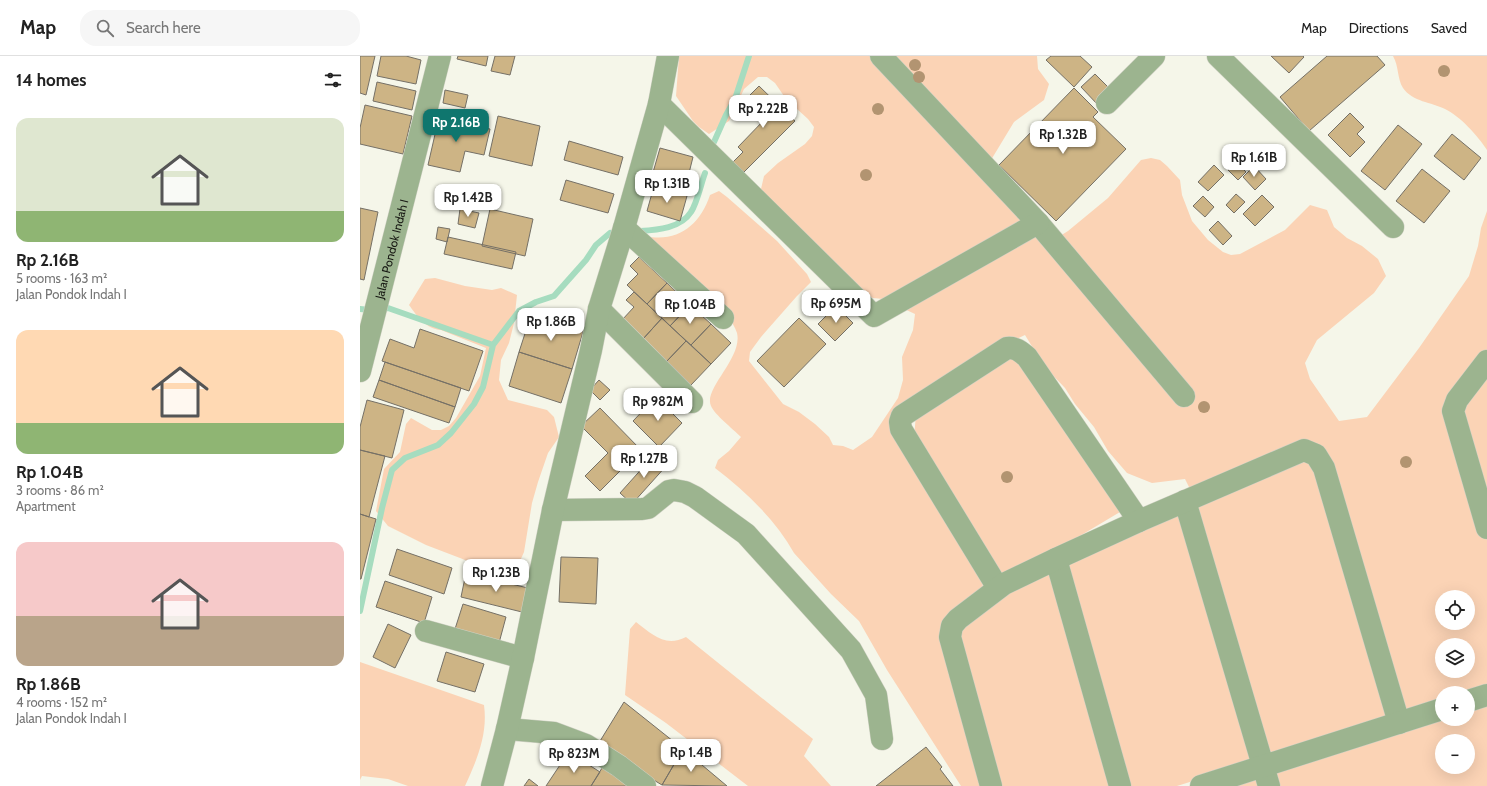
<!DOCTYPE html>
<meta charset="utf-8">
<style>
body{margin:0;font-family:Cabin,sans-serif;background:#f6f6f6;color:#222;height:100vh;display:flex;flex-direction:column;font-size:15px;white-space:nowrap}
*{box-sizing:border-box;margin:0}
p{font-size:13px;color:#767676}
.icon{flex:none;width:22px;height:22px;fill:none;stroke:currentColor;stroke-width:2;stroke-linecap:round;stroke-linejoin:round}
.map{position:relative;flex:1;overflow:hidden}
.sheet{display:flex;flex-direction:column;background:#fff;width:360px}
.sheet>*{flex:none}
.buttons{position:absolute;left:1075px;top:534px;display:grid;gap:8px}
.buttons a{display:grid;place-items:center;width:40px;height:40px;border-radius:50%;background:#fff;box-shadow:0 4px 16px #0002;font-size:20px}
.price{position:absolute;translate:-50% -34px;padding:0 9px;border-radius:8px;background:#fff;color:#222;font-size:13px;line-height:26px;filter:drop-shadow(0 1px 2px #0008)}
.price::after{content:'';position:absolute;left:50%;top:24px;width:12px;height:9px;margin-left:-6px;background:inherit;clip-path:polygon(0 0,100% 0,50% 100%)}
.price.active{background:#0f766e;color:#fff}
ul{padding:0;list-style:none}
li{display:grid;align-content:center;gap:8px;height:212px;padding:0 16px}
li span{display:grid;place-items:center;height:124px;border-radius:12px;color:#555}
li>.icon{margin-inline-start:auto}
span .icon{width:72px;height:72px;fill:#fffc;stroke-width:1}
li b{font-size:17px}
h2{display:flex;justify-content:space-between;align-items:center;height:48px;padding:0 16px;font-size:17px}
header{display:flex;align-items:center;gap:24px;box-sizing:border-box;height:56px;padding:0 20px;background:#fff;border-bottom:1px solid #e0e0e0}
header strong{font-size:19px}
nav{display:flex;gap:22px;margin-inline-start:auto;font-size:14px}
.search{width:280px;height:36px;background:#f6f6f6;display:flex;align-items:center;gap:10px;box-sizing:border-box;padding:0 14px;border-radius:16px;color:#767676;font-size:15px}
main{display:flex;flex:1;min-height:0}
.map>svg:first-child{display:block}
.green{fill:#fbd3b5;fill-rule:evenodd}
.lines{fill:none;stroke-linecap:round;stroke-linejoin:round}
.stream{stroke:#a6dcbf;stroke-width:6}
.building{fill:#cdb485;stroke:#757066}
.minor-casing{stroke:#d1d2c6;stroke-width:23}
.minor{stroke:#9cb48f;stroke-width:22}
.tree{fill:#b29471}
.labels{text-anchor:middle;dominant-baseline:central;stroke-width:3;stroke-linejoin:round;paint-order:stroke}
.street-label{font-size:12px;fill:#151611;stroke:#fff}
</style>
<header>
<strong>Map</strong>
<div class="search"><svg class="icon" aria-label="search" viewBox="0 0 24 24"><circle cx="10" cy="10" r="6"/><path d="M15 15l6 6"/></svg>Search here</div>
<nav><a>Map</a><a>Directions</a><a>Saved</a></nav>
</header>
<main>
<section class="sheet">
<h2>14 homes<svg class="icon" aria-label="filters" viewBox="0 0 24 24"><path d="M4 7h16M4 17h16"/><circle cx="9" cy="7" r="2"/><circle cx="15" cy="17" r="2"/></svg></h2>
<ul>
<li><span style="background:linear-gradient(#dfe7d0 75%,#8fb573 0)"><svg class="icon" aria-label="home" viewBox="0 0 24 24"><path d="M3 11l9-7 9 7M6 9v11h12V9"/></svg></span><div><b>Rp 2.16B</b><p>5 rooms · 163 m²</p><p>Jalan Pondok Indah I</p></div></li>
<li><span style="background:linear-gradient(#ffd9b3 75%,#8fb573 0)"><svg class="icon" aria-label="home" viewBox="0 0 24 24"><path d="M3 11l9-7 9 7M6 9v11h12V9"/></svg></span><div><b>Rp 1.04B</b><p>3 rooms · 86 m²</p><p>Apartment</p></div></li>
<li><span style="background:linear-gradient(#f6c9c9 60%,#b9a48a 0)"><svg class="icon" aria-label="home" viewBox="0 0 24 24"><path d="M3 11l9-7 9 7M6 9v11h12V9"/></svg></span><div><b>Rp 1.86B</b><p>4 rooms · 152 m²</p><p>Jalan Pondok Indah I</p></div></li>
</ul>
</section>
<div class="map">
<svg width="1127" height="730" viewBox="0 0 1127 730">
<rect width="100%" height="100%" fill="#f5f6e9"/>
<path class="green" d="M319 0H677L678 13 689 28 684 44 654 66 631 104 700 180 708 175 748 142 781 104 791 102 800 104 807 110 820 124 822 139 832 165 848 184 863 196 871 199 880 198 925 174 950 149 967 154 974 171 987 182 1002 190 1018 203 1026 220 1014 237 957 284 945 307 950 323 979 365 1007 361 1059 292 1109 220 1118 190 1121 172 1127 155V730H861L900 704 817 730H639L597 573 642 537 836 445 825 423 792 427 767 417 748 395 734 371 715 348 705 332 684 310 665 279 634 294 535 361 557 413 623 529 620 535 593 558 625 730H601L527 614 499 565 471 538 434 497C415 463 386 436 355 412L358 404 369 395 381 381C372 372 355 359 351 350 343 333 383 302 377 277 375 271 372 266 368 261L285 180C318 187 340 169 350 139L359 135 367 141 417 185 447 218 451 226 437 240 401 281 390 296 389 305 423 348 439 356 455 368 469 381 473 389 483 390 493 394 512 381 538 342 543 324 542 301 553 274 555 258 523 243 513 242 504 238 401 133 404 120 418 107 445 88 452 80 454 71 448 63 426 43 415 27 407 21H398L384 33 369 65 349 78 339 71 333 65 316 40ZM1082 541H1108V567H1082ZM1082 589H1108V615H1082ZM1082 637H1108V663H1082ZM1082 685H1108V711H1082Z
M1033 0H1127V94C1118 80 1100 60 1085 53 1071 46 1053 46 1043 32 1037 23 1039 10 1033 0Z
M75 222 105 230 132 234 141 232 157 239 154 267 149 287 141 304 139 324 148 344 187 354 194 361 199 381 188 397 178 426 172 447 164 496 160 505 146 515H136L127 513 100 502 66 489 28 470 16 455 24 413 40 396 46 368 51 362 72 374H81L89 370 96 362 120 320 126 292 81 274C66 273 57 260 49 249L65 223Z
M654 298 760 456 693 496 640 522 554 382 556 358Z
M276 566C292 578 305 592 326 581L453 683 444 700 471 730H388L306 667 265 639 270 573Z
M0 606 124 649C128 678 117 704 105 730H48L28 723 2 720 0 724Z"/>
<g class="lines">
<path class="stream" d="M354 86 366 59 375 43 389 0
M280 175C298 174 321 172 331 156 337 147 341 128 345 117
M0 253 10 254 28 252 133 289
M0 555 22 452 32 414 45 402 78 389 91 377 114 348 123 331 133 289 159 255 176 246 194 240 226 204 236 189 250 177"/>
</g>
<path class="building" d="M0 0H15L6 39 0 37Z
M21 0H46L61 4 56 28 17 20Z
M98 0H128L126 10 97 3Z
M135 0H155L150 19 131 15Z
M691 0H720L732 11 714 31 686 4Z
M911 0H943L944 1 929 17Z
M967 0H1017L1025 9 949 75 920 41Z
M735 18 752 35 738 49 721 31Z
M17 26 56 35 52 54 13 45Z
M399 30 435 65 384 116 373 106 383 96 378 91 406 62 386 43Z
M714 32 738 56 733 61 766 93 696 165 639 109Z
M85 34 108 39 105 52 83 47Z
M5 49 52 60 43 98 0 88V72Z
M990 57 1004 71 997 78 1005 86 990 101 968 79Z
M138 60 180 70 172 110 129 100Z
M79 61 130 73 124 99 105 95 100 116 68 109Z
M1038 69 1062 88 1025 134 1001 115Z
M1092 78 1121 102 1104 124 1074 100Z
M209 85 263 101 258 119 204 104Z
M300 92 333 101 326 129 292 120Z
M876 106 886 116 878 124 868 114Z
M854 109 864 119 848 135 838 126Z
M894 110 906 123 895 134 883 121Z
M1062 113 1090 135 1064 167 1036 145Z
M206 124 254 138 248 157 200 144Z
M294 130 327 140 320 165 287 155Z
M876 138 885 146 874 157 866 149Z
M902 139 914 151 895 170 883 158Z
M843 140 854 151 845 161 833 150Z
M0 152 18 156 4 224 0 223Z
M100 153 119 157 115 172 98 168Z
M130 153 173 163 165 200 122 190Z
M858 165 872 180 863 189 849 174Z
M78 171 90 173 87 186 76 183Z
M88 181 156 196 152 213 84 198Z
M279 201 307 227 287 248 267 229 278 218 270 210Z
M307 227 330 249 310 270 287 248Z
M274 236 302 262 283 283 262 264 274 251 266 244Z
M330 249 351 268 331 289 310 270Z
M476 250 493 267 475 285 458 268Z
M171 259 223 276 212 313 159 296Z
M302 262 326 285 307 305 283 283Z
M439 262 466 288 424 331 397 305Z
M351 268 371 287 351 308 331 289Z
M60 273 123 295 109 335 22 305 30 283 54 292Z
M326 285 351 308 331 329 307 305Z
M159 296 212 313 201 347 149 330Z
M25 306 101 332 95 351 19 324Z
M19 324 95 351 89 367 13 341Z
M239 324 250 334 240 344 230 334Z
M296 341 322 367 299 391 273 365Z
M7 344 44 354 32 402 0 394V371Z
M240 352 281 394 240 435 225 420 248 397 221 370Z
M0 394 25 400 9 461 0 458Z
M295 398 307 409 272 448 260 437Z
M0 458 16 463 1 523H0Z
M37 493 92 512 84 538 29 519Z
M201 501 238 502 236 548 199 546Z
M106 517 172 533 166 557 101 541Z
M25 525 72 541 64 567 16 551Z
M103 548 146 561 139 587 95 573Z
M28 568 51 579 35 612 13 601Z
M86 596 124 608 115 636 77 625Z
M264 646 323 693 302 729 237 690Z
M566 691 582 711 580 713 593 730H516Z
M323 693 367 730 302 729Z
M215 700 240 716 231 730H186L204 703 211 708Z
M242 712 270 730H231Z
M169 723 178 730H164Z"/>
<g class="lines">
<g class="minor-casing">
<g id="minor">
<path d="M521 0 678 167 824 340"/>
<path d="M858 0 1033 171"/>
<path d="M747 47 794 0"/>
<path d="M299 48 514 260 678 167"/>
<path d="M264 172 363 262"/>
<path d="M239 253 332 346"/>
<path d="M1127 305 1097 344 1093 355 1127 472"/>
<path id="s1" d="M0 315 80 0"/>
<path d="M825 445 909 730"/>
<path d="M193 454 282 453 288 452 309 435 314 434 325 436 335 441 386 478 491 594 516 639 522 683"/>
<path d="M696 503 760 730"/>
<path d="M638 532 541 373 540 366 542 360 647 292C656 291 661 296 667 301L779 465"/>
<path d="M66 575 163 602"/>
<path d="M1108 645 1127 639"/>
<path d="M147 673 194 677 226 689 259 710 285 730"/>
<path d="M132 730 147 673 163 602 193 454 231 294 239 253 264 172 299 48 308 0"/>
<path d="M631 730 590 581 592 570 598 563 644 528 696 503 779 465 944 394 956 399 964 412 1039 667"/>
<path d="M841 730 1082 653"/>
</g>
</g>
<use href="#minor" class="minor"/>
</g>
<g class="tree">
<circle cx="555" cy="9" r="6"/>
<circle cx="1084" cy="15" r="6"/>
<circle cx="559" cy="21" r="6"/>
<circle cx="518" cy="53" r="6"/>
<circle cx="506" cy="119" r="6"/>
<circle cx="844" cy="351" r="6"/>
<circle cx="1046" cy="406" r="6"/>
<circle cx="647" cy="421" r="6"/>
</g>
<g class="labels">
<g class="street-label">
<text stroke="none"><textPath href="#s1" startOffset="126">Jalan Pondok Indah I</textPath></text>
</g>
</g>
</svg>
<div class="buttons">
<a><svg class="icon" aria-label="locate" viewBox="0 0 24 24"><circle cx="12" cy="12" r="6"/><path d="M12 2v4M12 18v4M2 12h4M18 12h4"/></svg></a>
<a><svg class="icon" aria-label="layers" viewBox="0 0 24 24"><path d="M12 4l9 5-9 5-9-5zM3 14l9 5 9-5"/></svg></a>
<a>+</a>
<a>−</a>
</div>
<b class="price" style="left:403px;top:73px">Rp 2.22B</b>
<b class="price active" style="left:96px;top:87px">Rp 2.16B</b>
<b class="price" style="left:703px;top:99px">Rp 1.32B</b>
<b class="price" style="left:894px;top:122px">Rp 1.61B</b>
<b class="price" style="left:307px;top:148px">Rp 1.31B</b>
<b class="price" style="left:108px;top:162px">Rp 1.42B</b>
<b class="price" style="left:476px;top:268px">Rp 695M</b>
<b class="price" style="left:330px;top:269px">Rp 1.04B</b>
<b class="price" style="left:191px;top:286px">Rp 1.86B</b>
<b class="price" style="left:298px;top:366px">Rp 982M</b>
<b class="price" style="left:284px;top:423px">Rp 1.27B</b>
<b class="price" style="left:136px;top:537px">Rp 1.23B</b>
<b class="price" style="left:331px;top:717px">Rp 1.4B</b>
<b class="price" style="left:214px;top:718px">Rp 823M</b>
</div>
</main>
